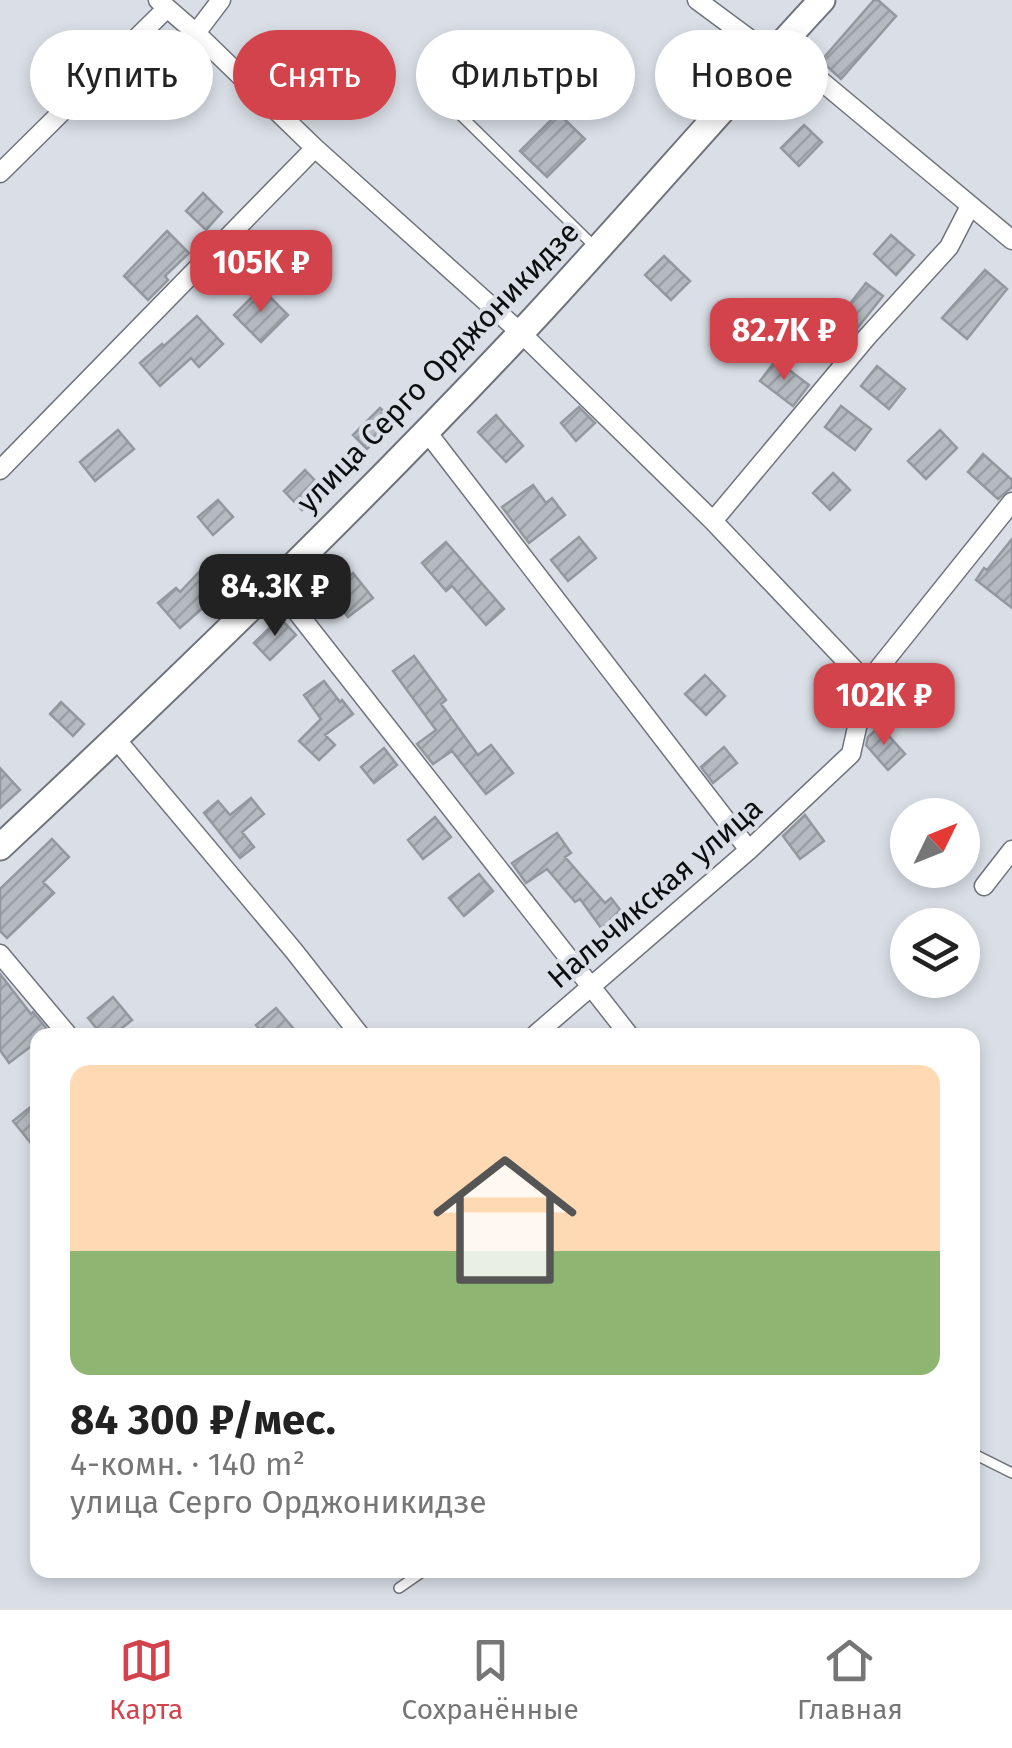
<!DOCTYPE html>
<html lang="ru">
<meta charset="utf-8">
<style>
body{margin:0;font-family:"Fira Sans",sans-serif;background:#f2f2f2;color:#222;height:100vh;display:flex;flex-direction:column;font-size:38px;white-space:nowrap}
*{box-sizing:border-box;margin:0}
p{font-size:32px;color:#767676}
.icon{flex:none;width:55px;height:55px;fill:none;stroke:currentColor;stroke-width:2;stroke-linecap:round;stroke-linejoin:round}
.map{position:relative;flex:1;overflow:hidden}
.drawer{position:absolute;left:30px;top:1028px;width:950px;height:550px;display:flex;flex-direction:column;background:#fff;border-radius:20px;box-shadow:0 5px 15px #0003}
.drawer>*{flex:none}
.hud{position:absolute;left:30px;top:30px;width:952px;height:90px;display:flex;gap:20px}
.needle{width:65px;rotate:47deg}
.buttons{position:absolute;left:890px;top:798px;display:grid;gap:20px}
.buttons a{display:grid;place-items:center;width:90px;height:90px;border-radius:50%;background:#fff;box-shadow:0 5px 15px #0003;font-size:50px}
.price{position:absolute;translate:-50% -85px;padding:0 22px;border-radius:20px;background:#d3434c;color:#fff;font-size:32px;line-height:65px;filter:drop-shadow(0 2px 5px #0008)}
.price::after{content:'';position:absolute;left:50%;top:60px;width:30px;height:22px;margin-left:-15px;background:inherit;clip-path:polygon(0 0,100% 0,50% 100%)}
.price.active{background:#222;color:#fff}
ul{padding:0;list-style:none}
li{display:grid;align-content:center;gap:20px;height:530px;padding:0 40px}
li+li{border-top:2px solid #e0e0e0}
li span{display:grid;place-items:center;height:310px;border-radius:20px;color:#555}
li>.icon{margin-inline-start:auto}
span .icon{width:180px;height:180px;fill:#fffc;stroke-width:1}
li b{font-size:42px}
.chip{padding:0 35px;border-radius:45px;background:#fff;box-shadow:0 5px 15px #0003;font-size:35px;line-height:90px}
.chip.active{background:#d3434c;color:#fff}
.tabs{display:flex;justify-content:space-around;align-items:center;height:140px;border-top:2px solid #e0e0e0;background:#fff;font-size:28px;color:#767676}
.tabs a{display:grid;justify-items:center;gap:5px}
.tabs .active{color:#d3434c}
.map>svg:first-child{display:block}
.building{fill:url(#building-hatch);stroke:#93989f;stroke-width:2.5}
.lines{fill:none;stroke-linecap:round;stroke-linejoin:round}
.lane-casing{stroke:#6f737a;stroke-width:12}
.street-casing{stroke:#6f737a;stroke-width:21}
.secondary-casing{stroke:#6f737a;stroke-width:29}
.lane{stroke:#fff;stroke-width:9}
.street{stroke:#fff;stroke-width:18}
.secondary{stroke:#fff;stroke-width:25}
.labels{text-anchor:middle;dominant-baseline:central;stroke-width:8;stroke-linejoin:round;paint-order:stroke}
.street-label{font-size:30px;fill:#0b0d0f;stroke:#dadfe7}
</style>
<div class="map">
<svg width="1012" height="1608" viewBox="0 0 1012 1608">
<defs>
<pattern id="building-hatch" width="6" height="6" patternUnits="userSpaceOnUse" patternTransform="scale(2.5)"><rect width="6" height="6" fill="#b5bac1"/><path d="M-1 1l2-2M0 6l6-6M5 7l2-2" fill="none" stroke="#9a9fa5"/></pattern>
</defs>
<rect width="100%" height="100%" fill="#dadfe7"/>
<path class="building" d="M874 0H878L896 16 841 79 821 61Z
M190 62 208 83 184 103 166 82Z
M558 113 585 139 547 177 520 151Z
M804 125 822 142 799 166 781 148Z
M203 193 222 212 206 230 186 211Z
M167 231 189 253 165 276 168 280 148 300 124 276Z
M891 235 914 255 896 275 874 254Z
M664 256 690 281 671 300 645 275Z
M985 270 1007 289 967 339 942 318Z
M866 283 883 296 855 331 839 318Z
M261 288 288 315 261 342 234 315Z
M197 316 223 344 199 367 191 358 160 386 140 363 162 344 164 346Z
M776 360 809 385 793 406 760 381Z
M877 366 905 389 889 409 861 386Z
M841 406 871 429 855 450 825 427Z
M579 407 595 423 576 441 561 423Z
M380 408 395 422 367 449 353 435Z
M496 415 523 446 506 462 478 432Z
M118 430 134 449 95 481 80 462Z
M940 430 957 448 926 479 908 461Z
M983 454 1012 480V487L998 499 968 472Z
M305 470 323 489 302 510 284 491Z
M833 473 850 490 830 510 813 493Z
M533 485 546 503 552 498 565 515 529 543 502 507Z
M218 500 233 517 213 535 198 517Z
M579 537 596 558 568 581 551 560Z
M1012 539V608L976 580 984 568 987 570Z
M446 542 504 609 486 625 452 586 446 591 422 563Z
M201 570 222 591 180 628 158 603 176 588 180 592Z
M353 573 373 598 348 617 329 592Z
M280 618 296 635 270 660 254 643Z
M414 656 446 700 441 704 478 755 491 745 513 773 486 794 452 751 433 764 417 744 436 730 393 671Z
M705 675 725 696 706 715 685 694Z
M324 681 340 702 342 700 353 714 325 735 335 745 319 760 299 741 321 719 304 695Z
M61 702 84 724 73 736 50 714Z
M880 726 905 754 888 770 866 745 868 737Z
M724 747 737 763 713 783 701 767Z
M384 748 397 765 374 783 361 767Z
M0 768 20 790 0 808Z
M251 798 264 814 242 832 254 847 240 858 204 813 218 801 230 815Z
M805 815 824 841 800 859 783 836Z
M435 817 451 837 423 859 408 840Z
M557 833 571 853 565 857 605 903 611 898 628 920 607 936 580 899 575 902 547 869 526 883 512 863Z
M52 839 69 857 43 882 54 893 7 938 0 931V889Z
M479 874 493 891 464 916 449 898Z
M0 974 31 1014 33 1012 52 1035H38V1041L9 1063 0 1050Z
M113 997 132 1020 113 1035H102L88 1018Z
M276 1008 299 1035H265L256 1025Z
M38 1101V1152L13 1121Z"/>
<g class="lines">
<g class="lane-casing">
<path id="lane" d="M442 97 594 246
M972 1453 1012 1473
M399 1588 425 1570"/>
</g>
<g class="street-casing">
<path id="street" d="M158 0 196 33 315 148 521 333 713 521 867 683
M697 0 751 40 779 46 1012 240
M196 33 221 0
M0 173 166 9
M427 432 749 850
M0 470 315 148
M713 521 867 337 949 247 970 206
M275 584 629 1035
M116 739 294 951 360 1035
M984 886 1012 850
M0 954 68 1035
M535 1035 749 850 851 754 867 683 1012 502"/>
</g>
<g class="secondary-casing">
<path id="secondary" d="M0 847C177 682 351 513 517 337 621 226 719 111 822 0"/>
</g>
<use href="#lane" class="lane"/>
<use href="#street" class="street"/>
<use href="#secondary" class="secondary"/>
</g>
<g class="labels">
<g class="street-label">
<text transform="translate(438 367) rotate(-46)">улица Серго Орджоникидзе</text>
<text transform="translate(655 893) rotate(-41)">Нальчикская улица</text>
</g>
</g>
</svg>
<div class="buttons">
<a><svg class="needle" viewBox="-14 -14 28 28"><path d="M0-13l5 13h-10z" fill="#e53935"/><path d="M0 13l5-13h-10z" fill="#767676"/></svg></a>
<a><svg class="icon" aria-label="layers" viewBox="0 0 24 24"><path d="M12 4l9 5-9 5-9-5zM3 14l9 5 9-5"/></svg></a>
</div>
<b class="price" style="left:261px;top:315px">105K ₽</b>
<b class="price" style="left:784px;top:383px">82.7K ₽</b>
<b class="price active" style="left:275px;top:639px">84.3K ₽</b>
<b class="price" style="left:884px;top:748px">102K ₽</b>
<div class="hud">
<a class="chip">Купить</a>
<a class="chip active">Снять</a>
<a class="chip">Фильтры</a>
<a class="chip">Новое</a>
</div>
<section class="drawer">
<ul>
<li><span style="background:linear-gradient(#ffd9b3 60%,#8fb573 0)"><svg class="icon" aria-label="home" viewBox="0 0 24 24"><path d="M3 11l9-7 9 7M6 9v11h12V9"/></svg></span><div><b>84 300 ₽/мес.</b><p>4-комн. · 140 m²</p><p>улица Серго Орджоникидзе</p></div></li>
</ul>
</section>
</div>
<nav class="tabs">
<a class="active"><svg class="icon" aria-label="map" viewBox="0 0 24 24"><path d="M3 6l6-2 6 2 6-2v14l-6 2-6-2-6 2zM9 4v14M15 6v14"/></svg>Карта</a>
<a><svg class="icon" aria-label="saved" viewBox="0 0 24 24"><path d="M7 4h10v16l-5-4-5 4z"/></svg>Сохранённые</a>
<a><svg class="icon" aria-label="home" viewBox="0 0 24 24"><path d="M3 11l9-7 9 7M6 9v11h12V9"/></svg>Главная</a>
</nav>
